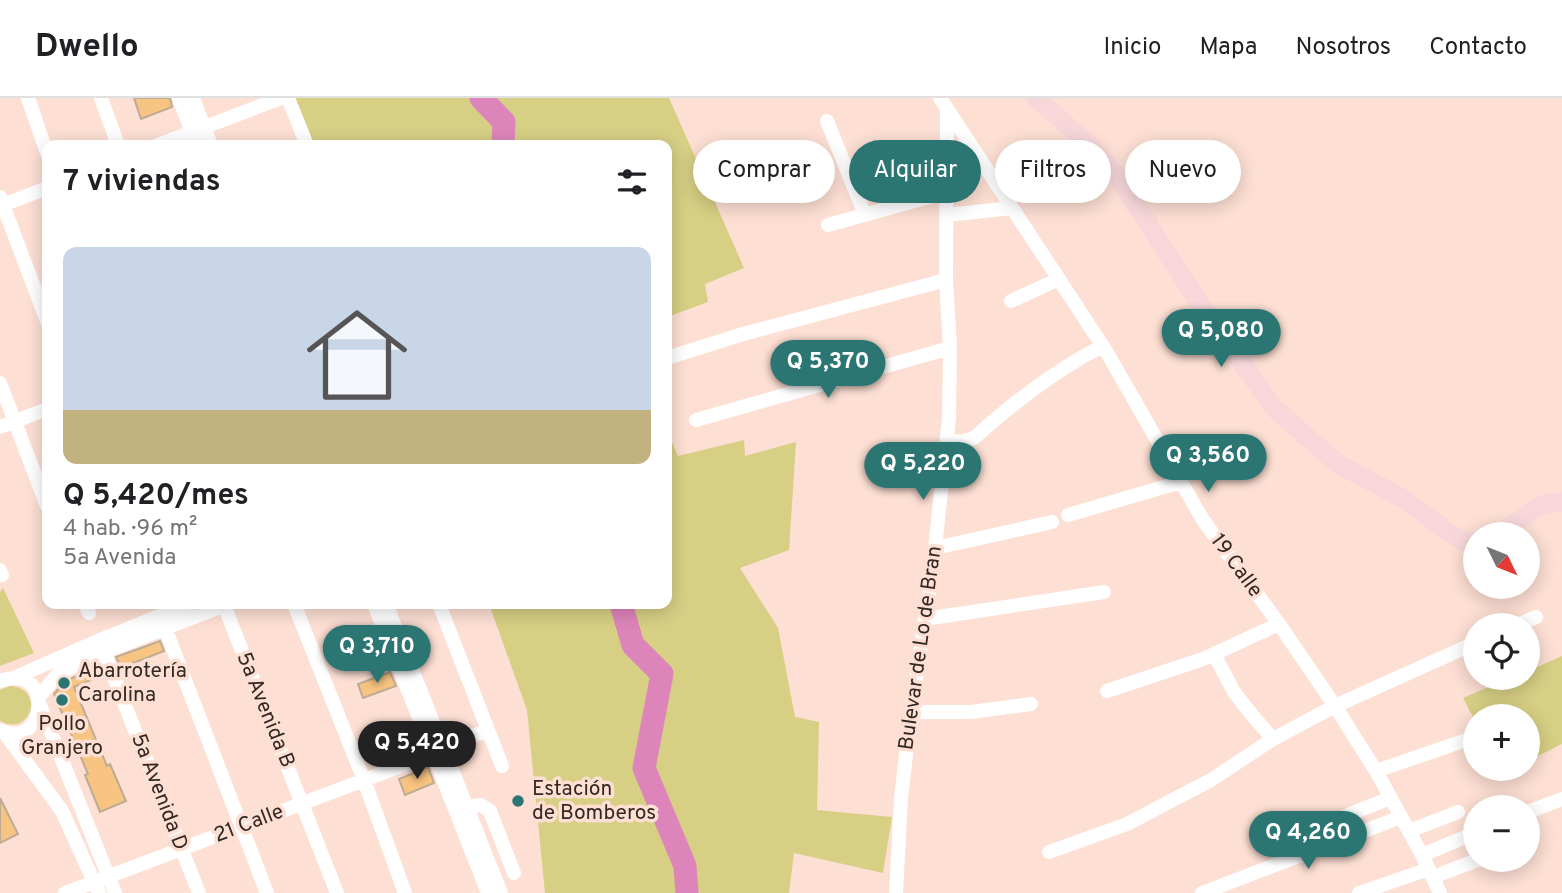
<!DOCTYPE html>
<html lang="es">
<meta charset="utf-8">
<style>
body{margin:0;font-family:Overpass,sans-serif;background:#f6f6f6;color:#202124;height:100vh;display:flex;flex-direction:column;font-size:26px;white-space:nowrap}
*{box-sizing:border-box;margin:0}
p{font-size:23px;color:#757577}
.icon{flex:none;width:38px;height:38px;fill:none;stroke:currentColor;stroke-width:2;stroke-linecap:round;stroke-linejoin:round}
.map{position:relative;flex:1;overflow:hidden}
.side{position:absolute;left:42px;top:42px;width:630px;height:469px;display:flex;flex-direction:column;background:#fff;border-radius:14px;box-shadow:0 4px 18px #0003}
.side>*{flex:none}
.top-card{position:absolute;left:693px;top:42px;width:665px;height:63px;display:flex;gap:14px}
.needle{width:46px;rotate:133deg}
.buttons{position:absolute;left:1463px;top:424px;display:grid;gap:14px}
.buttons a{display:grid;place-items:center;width:77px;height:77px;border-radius:50%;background:#fff;box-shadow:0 4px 18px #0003;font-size:35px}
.price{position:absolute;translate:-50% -60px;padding:0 16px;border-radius:24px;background:#2b7573;color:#fff;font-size:23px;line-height:46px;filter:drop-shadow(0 2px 4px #0008)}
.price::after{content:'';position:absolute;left:50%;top:42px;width:21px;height:16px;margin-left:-10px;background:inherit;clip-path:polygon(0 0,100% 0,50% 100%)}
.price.current{background:#222;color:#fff}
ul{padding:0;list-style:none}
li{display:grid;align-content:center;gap:14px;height:371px;padding:0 21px}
li span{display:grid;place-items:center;height:217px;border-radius:14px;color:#555}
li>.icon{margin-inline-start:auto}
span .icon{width:126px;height:126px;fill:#fffc;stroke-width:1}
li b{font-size:30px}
h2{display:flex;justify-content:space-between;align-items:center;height:84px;padding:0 21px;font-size:30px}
.pill{padding:0 24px;border-radius:32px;background:#fff;box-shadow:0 4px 18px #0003;font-size:24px;line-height:63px}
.pill.current{background:#2b7573;color:#fff}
header{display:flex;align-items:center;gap:42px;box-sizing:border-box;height:98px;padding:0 35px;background:#fff;border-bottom:2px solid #e0e0e0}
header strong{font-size:33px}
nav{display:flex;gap:38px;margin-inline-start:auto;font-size:24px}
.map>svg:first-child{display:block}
.green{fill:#d7cf84}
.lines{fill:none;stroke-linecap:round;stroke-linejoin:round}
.river{stroke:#dd85bb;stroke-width:23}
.building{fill:#f7c482;stroke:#bdab94;stroke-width:2}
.minor{stroke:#fff;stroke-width:14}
.major{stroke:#f7d7da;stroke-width:19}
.poi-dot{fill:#2b7573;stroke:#fddfd3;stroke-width:2.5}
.labels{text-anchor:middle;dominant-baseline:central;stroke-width:7;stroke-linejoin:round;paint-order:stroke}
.street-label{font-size:21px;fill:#332823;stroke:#fddfd3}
.poi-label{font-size:21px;fill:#332823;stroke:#fddfd3;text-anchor:start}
</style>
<header>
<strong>Dwello</strong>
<nav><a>Inicio</a><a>Mapa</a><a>Nosotros</a><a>Contacto</a></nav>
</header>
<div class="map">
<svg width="1562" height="795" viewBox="0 0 1562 795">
<rect width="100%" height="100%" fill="#fddfd3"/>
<path class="green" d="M292 0H669L744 170 705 186 708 204 667 219V47H312Z
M667 333 678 358 744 342 745 358 796 344 789 452 740 470 778 530 795 619 819 624 817 712 892 719 883 775 794 755 789 795H545L527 612 489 506H667Z
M3 490 34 555 0 568V494Z
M1562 558V646L1528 663V618H1475V623L1463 600 1512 579H1528V573Z
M10 588C46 590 31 640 0 623V592Z"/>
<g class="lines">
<path class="river" d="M481 0 504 24 503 47
M621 506 633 547 662 576 644 670 685 768 687 795"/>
</g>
<path class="building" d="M134 0H170L172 9 141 21Z
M160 543 164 553 121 570 116 559Z
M99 567 103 577 74 589 107 668 110 666 126 703 100 714 85 677 88 676 54 596 64 584Z
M390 574 396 588 363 600 358 586Z
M428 669 434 685 405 697 399 681Z
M0 700 18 736 0 745Z"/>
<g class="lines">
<path class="minor" d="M28 0 47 55
M101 0 118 47
M179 0 197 47
M193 0 211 47
M288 0 307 47
M940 0 1106 253 1203 422 1279 526 1335 608 1376 673 1422 757 1440 795
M827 23 865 117
M158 47 281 0
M0 99 47 223
M0 108 47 90
M947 117 1012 110
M828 127 947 94
M1011 203 1059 181
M667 260 743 236 946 182
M0 285 47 408
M696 322 950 250
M0 329 47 311
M947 342 961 344 974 340C1014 304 1055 272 1103 248
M1068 417 1181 384
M935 450 1052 424
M0 472 2 477
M85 506 89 515
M294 506 364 682 405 795
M374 506 488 795
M386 506 501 795
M439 506 502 668
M224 507 337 795
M925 521 1104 494
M1517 527 1536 519
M165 530 267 795
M104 554 199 795
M1214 556 1234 594 1252 617 1273 641
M14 580 100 542 189 506
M0 583C55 563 48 654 0 632
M1107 593 1203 561 1279 526
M39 599 58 576 104 554 228 506
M40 607 115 795
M911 614H971L1031 606
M4 634 62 713 99 795
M442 647 488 633
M1376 673 1475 639
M467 709 481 707 490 713 514 775
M1528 714 1562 701
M1336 722 1390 700
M1409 733 1458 714
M1528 743 1530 742
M1049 754 1127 726 1211 682 1273 641 1335 608 1475 545
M1422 757 1475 735
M1433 779 1480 761
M65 795 433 656
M896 795 901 700 911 614 933 468 949 320 950 250 946 182 947 13
M1202 795 1401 719
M1359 795 1429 771"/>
<path class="major" d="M1036 0 1088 46 1116 76 1200 206 1274 310 1338 366 1404 401 1451 436 1465 444H1475
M1499 436C1523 423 1532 404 1562 404"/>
</g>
<g class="poi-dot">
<circle cx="64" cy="585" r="7"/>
<circle cx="62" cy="602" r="7"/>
<circle cx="518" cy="703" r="7"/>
</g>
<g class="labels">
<g class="street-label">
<text transform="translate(1236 468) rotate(54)">19 Calle</text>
<text transform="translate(921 550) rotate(-82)">Bulevar de Lo de Bran</text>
<text transform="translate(265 612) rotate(68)">5a Avenida B</text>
<text transform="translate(159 694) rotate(69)">5a Avenida D</text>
<text transform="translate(249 726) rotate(-21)">21 Calle</text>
</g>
<g class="poi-label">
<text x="78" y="573">Abarrotería<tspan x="78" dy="24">Carolina</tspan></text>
<text x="62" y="626" text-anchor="middle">Pollo<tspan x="62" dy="24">Granjero</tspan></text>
<text x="532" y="691">Estación<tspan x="532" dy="24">de Bomberos</tspan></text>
</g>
</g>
</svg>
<div class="buttons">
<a><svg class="needle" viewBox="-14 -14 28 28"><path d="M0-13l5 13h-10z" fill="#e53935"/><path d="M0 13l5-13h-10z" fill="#757577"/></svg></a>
<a><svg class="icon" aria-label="locate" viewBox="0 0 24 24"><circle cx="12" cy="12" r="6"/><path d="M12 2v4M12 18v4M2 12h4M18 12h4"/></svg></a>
<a>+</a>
<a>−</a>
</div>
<b class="price" style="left:1221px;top:271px">Q 5,080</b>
<b class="price" style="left:828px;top:302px">Q 5,370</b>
<b class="price" style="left:1208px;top:396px">Q 3,560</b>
<b class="price" style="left:923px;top:404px">Q 5,220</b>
<b class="price" style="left:377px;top:587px">Q 3,710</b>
<b class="price current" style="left:417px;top:683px">Q 5,420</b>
<b class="price" style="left:1308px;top:773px">Q 4,260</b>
<div class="top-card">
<a class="pill">Comprar</a>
<a class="pill current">Alquilar</a>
<a class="pill">Filtros</a>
<a class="pill">Nuevo</a>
</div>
<section class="side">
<h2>7 viviendas<svg class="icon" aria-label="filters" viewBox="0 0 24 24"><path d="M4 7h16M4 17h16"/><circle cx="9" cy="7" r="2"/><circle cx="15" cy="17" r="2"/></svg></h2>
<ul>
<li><span style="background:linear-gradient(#c9d6e8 75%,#c2b280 0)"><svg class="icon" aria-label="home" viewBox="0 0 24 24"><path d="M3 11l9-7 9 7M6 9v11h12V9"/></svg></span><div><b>Q 5,420/mes</b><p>4 hab. · 96 m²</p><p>5a Avenida</p></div></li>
</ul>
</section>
</div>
